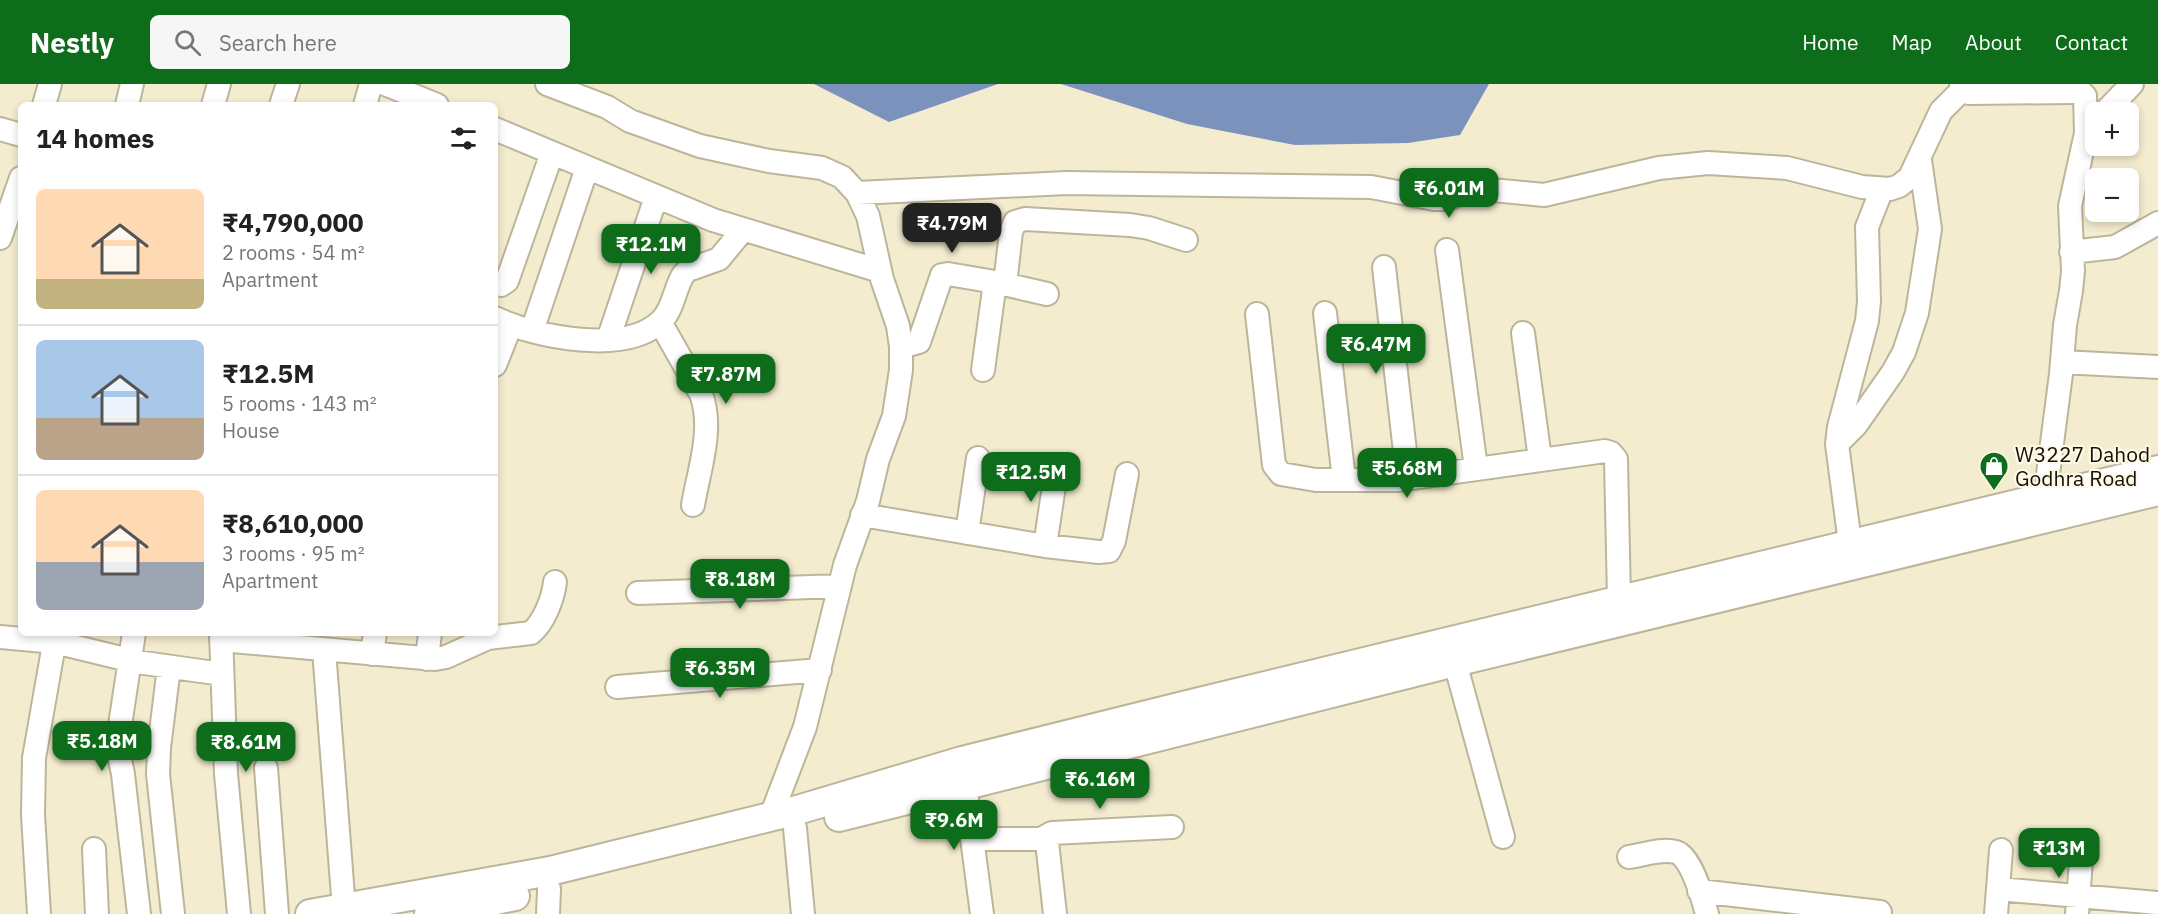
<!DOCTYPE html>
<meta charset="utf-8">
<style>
body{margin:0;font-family:"IBM Plex Sans",sans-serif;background:#f6f6f6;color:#222;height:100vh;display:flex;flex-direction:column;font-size:22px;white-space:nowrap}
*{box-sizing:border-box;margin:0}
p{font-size:20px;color:#767676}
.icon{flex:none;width:33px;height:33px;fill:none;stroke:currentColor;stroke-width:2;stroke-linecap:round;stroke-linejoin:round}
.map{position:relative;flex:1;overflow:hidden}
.details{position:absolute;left:18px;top:18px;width:480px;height:534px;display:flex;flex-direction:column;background:#fff;border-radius:9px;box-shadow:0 3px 9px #0003}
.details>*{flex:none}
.fabs{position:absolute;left:2085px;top:18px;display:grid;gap:12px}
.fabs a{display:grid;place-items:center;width:54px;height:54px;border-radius:9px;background:#fff;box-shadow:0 3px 9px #0003;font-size:30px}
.price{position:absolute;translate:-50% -51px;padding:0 14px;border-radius:12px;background:#0e6d1a;color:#fff;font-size:20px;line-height:39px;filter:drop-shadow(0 2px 3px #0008)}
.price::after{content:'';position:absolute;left:50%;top:36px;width:18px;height:14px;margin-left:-9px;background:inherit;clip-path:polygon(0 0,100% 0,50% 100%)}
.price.active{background:#222;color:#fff}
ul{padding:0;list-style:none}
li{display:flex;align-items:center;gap:18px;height:150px;padding:0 18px}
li+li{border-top:2px solid #e0e0e0}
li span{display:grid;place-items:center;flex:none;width:168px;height:120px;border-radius:9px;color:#555}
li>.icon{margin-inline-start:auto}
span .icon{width:72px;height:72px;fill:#fffc;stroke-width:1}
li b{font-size:26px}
h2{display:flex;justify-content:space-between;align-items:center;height:72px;padding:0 18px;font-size:26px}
header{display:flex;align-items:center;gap:36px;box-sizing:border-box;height:84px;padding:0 30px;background:#0e6d1a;color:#fff}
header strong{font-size:28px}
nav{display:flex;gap:33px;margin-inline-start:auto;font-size:21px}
.search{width:420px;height:54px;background:#f6f6f6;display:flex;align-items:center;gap:15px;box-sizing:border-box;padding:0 21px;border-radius:9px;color:#767676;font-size:22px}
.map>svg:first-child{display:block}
.water{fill:#7b92bc}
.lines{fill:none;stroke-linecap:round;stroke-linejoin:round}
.minor-casing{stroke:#bdb59a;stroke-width:26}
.major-casing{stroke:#bdb59a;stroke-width:32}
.minor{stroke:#fff;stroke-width:22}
.major{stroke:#fff;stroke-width:28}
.labels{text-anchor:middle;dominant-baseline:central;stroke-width:4.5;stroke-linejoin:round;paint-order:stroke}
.poi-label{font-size:21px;fill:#141107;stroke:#fef9e8;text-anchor:start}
</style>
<header>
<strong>Nestly</strong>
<div class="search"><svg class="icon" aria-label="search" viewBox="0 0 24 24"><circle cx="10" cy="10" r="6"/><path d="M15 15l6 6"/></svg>Search here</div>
<nav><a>Home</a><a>Map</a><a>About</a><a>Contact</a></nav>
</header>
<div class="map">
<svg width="2158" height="830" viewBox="0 0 2158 830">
<rect width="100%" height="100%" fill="#f4eccf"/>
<path class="water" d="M814 0H998L889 38Z
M1061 0H1489L1460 51 1408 59 1295 61 1187 40Z"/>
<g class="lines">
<g class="minor-casing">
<path id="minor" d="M385 0 437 21
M547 0 607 23 630 37 700 62 769 77 822 84 842 93 857 109 868 132 882 195 898 242 901 263V286L894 332 878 375 868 417 845 481 805 643 771 732
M1961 0 1963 5 1969 9 2072 8H2081L2085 12 2086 49 2070 122 2073 187 2071 207 2065 241 2061 290 2045 413
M44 21 50 0
M127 21 132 0
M213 21 219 0
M281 21 288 0
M365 21 371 0
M2105 28 2132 0
M0 45 21 51
M495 45 713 136 880 187
M857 109 1066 99 1371 103 1434 115H1447L1466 107 1482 105 1544 111 1659 84 1708 79 1787 84 1862 103 1890 105 1899 102 1910 93 1941 27 1963 5
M0 154 21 94
M1447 166 1476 384
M2071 168 2115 163 2158 139
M1384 183 1408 394
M495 200 501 201 507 197 552 69
M1005 200 1011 148 1015 138 1025 135 1130 141 1149 144 1186 156
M1325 229 1344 396
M1257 230 1274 381 1281 390 1316 396H1398L1605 367 1611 369 1616 375 1619 515
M495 234C535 253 627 272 662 236 673 225 675 204 683 191L688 186 719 175 742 147
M660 238 701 310C714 345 699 385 693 421
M532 247 587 84
M1523 249 1540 375
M608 256 656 113
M901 263 919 258 942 191 948 190 995 198 1047 210
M2062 278 2158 283
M495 281 511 241
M983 286 995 198
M1837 360 1856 341 1893 288 1904 268 1917 229 1930 145 1920 76
M862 431 1045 462 1099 468 1109 467 1114 457 1127 390
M967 449 978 374
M1850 459 1837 360 1839 343 1867 237 1869 217 1867 143 1882 105
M1045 462 1057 382
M638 509 840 502
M134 549 117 661 123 690 139 830
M221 549 226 690 239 830
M0 553 55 558 137 578 222 590
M221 556 435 575 446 573 488 554 531 549C544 538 553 515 555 498
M1451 564 1503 753
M324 566 344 825
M372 570 375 549
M427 575 430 549
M169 583 159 664 158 690 173 830
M617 603 820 586
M266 684 277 830
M965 701 982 830
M795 744 803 830
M973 755H1041L1047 758 1055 830
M1041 755 1052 749 1172 743
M94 765 97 830
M1629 773C1643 771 1662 764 1676 768 1691 772 1703 815 1707 830
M1998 805 2158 819
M1699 807 1880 828
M39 830 33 731 34 674 56 549
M548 830 549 805
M1996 830 2001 766
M2077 830 2082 763"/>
</g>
<g class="major-casing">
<path id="major" d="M839 733 1455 578 2158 407
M310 830 550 787 794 727 962 677 1187 621 2158 386
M429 830 515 812"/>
</g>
<use href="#minor" class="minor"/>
<use href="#major" class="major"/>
</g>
<defs>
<g id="shop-pin" transform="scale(1.5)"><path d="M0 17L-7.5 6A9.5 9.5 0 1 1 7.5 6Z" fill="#0e6d1a" stroke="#fef9e8"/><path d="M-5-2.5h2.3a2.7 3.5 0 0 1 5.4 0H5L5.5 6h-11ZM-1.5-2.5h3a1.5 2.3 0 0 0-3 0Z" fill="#fff"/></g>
</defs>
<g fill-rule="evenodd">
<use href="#shop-pin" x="1994" y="382"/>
</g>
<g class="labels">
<g class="poi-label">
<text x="2015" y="370">W3227 Dahod<tspan x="2015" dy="24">Godhra Road</tspan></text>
</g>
</g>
</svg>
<div class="fabs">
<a>+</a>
<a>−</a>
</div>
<b class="price" style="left:1449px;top:135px">₹6.01M</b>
<b class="price active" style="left:952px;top:170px">₹4.79M</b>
<b class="price" style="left:651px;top:191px">₹12.1M</b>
<b class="price" style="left:1376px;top:291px">₹6.47M</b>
<b class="price" style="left:726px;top:321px">₹7.87M</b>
<b class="price" style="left:1407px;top:415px">₹5.68M</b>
<b class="price" style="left:1031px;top:419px">₹12.5M</b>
<b class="price" style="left:740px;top:526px">₹8.18M</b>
<b class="price" style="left:720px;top:615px">₹6.35M</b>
<b class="price" style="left:102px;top:688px">₹5.18M</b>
<b class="price" style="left:246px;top:689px">₹8.61M</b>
<b class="price" style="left:1100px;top:726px">₹6.16M</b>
<b class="price" style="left:954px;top:767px">₹9.6M</b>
<b class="price" style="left:2059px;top:795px">₹13M</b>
<section class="details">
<h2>14 homes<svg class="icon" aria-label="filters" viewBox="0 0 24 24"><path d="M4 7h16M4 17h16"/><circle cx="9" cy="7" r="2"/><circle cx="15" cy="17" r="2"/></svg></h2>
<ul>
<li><span style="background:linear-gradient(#ffd9b3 75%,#c2b280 0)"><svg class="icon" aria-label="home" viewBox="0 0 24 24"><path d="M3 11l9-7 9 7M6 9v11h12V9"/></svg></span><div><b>₹4,790,000</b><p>2 rooms · 54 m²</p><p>Apartment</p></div></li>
<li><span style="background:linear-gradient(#a9c7e8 65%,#b9a48a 0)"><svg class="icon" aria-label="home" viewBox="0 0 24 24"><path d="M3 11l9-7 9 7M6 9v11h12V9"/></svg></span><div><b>₹12.5M</b><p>5 rooms · 143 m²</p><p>House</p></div></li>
<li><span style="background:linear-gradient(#ffd9b3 60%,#9aa5b1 0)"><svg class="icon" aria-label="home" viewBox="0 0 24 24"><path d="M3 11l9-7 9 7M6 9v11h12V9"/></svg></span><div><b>₹8,610,000</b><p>3 rooms · 95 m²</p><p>Apartment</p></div></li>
</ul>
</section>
</div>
